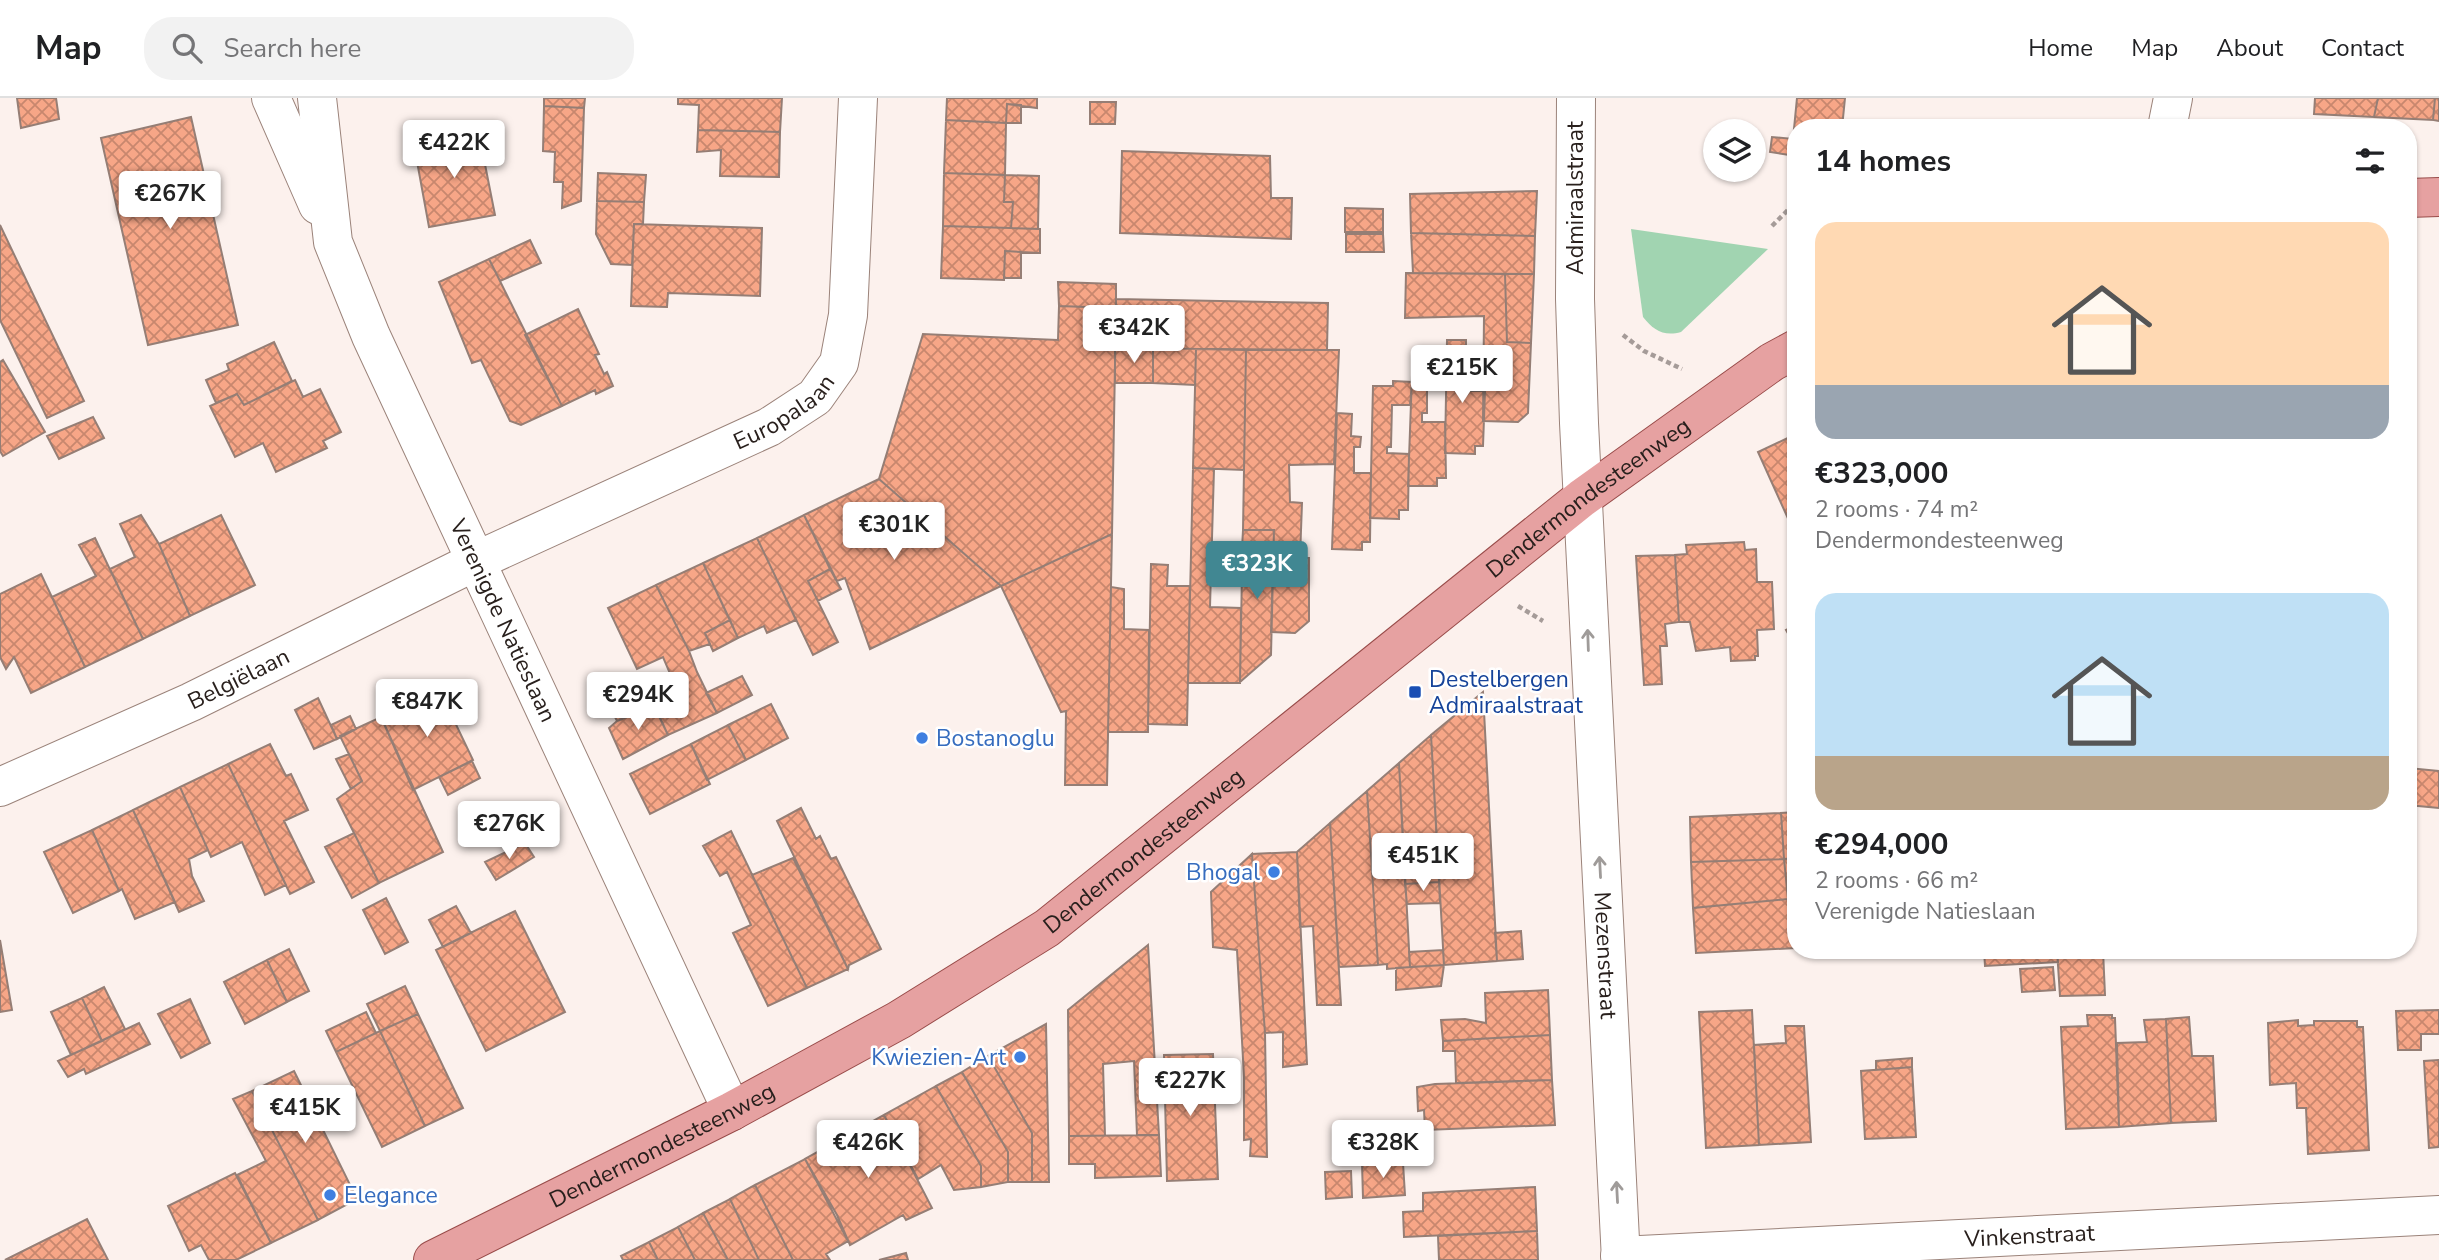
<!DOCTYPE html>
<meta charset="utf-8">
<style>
body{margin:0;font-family:"Nunito Sans",sans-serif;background:#f2f2f2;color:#202124;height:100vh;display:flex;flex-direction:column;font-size:26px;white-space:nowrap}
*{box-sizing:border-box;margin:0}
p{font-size:23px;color:#757577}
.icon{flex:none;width:38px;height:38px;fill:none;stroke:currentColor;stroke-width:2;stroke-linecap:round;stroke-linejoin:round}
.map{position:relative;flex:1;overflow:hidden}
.side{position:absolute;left:1787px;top:21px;width:630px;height:840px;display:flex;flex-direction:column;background:#fff;border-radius:28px;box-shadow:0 2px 5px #0004}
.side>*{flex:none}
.buttons{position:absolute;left:1703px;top:21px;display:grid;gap:14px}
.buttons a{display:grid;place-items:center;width:63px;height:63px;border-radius:50%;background:#fff;box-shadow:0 2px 5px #0004;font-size:35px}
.price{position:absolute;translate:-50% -60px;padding:0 16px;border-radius:7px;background:#fff;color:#222;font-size:23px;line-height:46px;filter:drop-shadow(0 2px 4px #0008)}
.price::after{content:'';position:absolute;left:50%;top:42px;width:21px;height:16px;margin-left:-10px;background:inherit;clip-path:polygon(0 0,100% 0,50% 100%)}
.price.active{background:#418792;color:#fff}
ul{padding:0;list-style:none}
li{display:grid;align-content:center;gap:14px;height:371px;padding:0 28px}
li span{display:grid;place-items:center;height:217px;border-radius:21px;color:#555}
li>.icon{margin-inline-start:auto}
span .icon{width:126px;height:126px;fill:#fffc;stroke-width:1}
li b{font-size:30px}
h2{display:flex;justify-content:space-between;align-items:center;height:84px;padding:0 28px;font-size:30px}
header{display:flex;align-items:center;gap:42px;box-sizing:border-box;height:98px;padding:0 35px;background:#fff;border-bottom:2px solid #e0e0e0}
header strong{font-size:33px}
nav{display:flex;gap:38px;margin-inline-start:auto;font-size:24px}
.search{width:490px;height:63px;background:#f2f2f2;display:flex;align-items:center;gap:18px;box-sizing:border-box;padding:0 24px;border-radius:28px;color:#757577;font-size:26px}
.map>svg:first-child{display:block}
.green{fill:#a1d4b1}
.building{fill:url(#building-cross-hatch);stroke:#957e75;stroke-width:2}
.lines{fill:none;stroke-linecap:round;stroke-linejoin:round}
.minor-casing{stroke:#9b837a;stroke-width:40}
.major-casing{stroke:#994c4a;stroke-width:40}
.path{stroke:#a59b98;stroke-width:4.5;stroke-dasharray:5 3.5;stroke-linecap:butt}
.minor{stroke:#fff;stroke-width:38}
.major{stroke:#e6a1a1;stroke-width:38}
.oneway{stroke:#9f9b99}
.transit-dot{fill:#1a4fb4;stroke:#fff;stroke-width:2.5}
.shop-dot{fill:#3f7fe0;stroke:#fff;stroke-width:2.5}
.labels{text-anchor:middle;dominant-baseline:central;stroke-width:5;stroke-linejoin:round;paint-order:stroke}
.street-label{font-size:23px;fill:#29201d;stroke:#fff}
.transit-label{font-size:23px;fill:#164399;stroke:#fff;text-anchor:start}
.shop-label{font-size:23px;fill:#366cbe;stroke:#fff;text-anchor:start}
</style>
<header>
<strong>Map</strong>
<div class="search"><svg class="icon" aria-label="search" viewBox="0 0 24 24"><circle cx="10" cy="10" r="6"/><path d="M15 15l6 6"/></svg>Search here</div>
<nav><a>Home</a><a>Map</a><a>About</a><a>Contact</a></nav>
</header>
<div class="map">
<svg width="2439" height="1162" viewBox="0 0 2439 1162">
<defs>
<pattern id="building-cross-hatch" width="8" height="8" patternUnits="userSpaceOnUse" patternTransform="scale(1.75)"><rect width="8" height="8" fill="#f7a687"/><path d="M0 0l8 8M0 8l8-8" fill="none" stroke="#c8876e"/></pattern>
</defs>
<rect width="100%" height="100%" fill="#fcf1ed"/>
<path class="green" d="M1631 131 1768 151 1681 234C1664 239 1653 232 1643 219Z"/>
<path class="building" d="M17 0H56L59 21 21 30Z
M544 0H585L584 10 544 8Z
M678 0H782L780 34 698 32 699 7 678 6Z
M947 0H1037V10L1007 6 1006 25 946 22Z
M1797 0H1845L1842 30H1796V58L1770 54 1772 39 1793 41Z
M2315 0H2378L2374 19 2314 16Z
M2378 0H2435L2433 22 2374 19Z
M2435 0H2439V23L2433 22Z
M1090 4H1116L1115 26H1090Z
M1007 6 1021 7V25H1006Z
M544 8 584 10 581 103 562 110 563 84H554L555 54 543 53Z
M191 19 238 227 148 247 101 40Z
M946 22 1006 25 1005 77 944 75Z
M698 32 780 34 779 79 720 78 721 52 697 54Z
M479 36 495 117 429 129 414 47Z
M1122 53 1270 58 1271 100H1292L1291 141 1120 135Z
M598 75 646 77 644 104 597 103Z
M944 75 1005 77 1004 104H1013L1011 130 943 128Z
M1005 77 1039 78 1038 131 1011 130 1013 104H1004Z
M1537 93 1535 138 1411 135 1410 96Z
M597 103 644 104 643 126H634L632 167 611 166 596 136Z
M1345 110 1383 111V134H1345Z
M634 126 762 130 760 198 668 195 667 209 631 208Z
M0 127 84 303 47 320 0 222Z
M943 128 1040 131V155L1005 153 1004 182 941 180Z
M1411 135 1535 138 1534 176 1413 175Z
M1346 136H1383L1384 154H1346Z
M530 142 541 165 500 183 489 161Z
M1005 153 1021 154V180H1004Z
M489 161 562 308 521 327 510 323 481 262 472 265 439 184Z
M1406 175 1505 176 1507 244 1531 245 1528 315 1518 324 1483 323 1484 218 1405 220Z
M1505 176H1534L1531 245 1507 244Z
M1058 184 1116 186V210L1059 208Z
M1116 201 1328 205 1327 252 1115 250Z
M1059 208 1116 210 1112 436 1001 488 879 381 923 236 1058 242Z
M578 211 599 256 595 257 604 276 607 274 613 288 596 296 595 292 562 308 525 237Z
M1447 242H1466V284H1463V293H1485L1483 348H1475V356L1445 355Z
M274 244 292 283 244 307 237 296 216 305 206 282 229 272 227 266Z
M1115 250H1153V285H1115Z
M1153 250 1196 251 1195 287 1153 285Z
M1196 251 1246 252 1244 372 1193 370Z
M1246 252H1339L1334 366 1289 367 1290 404 1302 405 1300 460H1309V523L1295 535 1271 534 1274 432H1243Z
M3 262 45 334 3 358 0 353V264Z
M1412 277H1427V315H1422V324H1445L1446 380H1437V388H1408Z
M295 282 303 299 320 291 341 334 323 343 327 350 276 374 263 345 235 359 210 308 237 296 244 307Z
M1393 283 1412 284 1410 307H1392L1391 349H1387V355L1409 356 1408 412H1399V421L1370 420 1373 288H1393Z
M1337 315 1352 316 1351 338 1361 339 1360 349H1354V375H1371L1370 444H1362V452L1332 451Z
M93 319 104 340 59 361 47 338Z
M1796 336V435L1795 436 1758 354Z
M1193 370 1214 371 1210 509 1241 510 1240 585H1188Z
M879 381 1001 488 870 551 845 480 837 483 804 417Z
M141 417 159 446 190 518 143 541 110 471 135 459 120 426Z
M221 417 255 487 190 518 159 446Z
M804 417 830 471 808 483 838 544 813 557 757 440Z
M1243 432H1274L1271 557 1240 584 1242 474H1252L1253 451H1242Z
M1112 436 1107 687H1065L1066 613 1061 614 1001 488Z
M95 440 143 541 85 569 52 499 96 478 79 447Z
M757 440 796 522 767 535 764 528 738 540 703 465Z
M1744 444 1745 452 1756 451 1757 484H1772L1774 531 1757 532 1758 558H1755V562L1731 563 1730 549 1696 553 1690 524H1679L1675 457 1687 456 1686 447Z
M1675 457 1679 524 1665 526 1667 548H1660L1662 586 1644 587 1636 458Z
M703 465 730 522 705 535 710 546 689 553 656 487Z
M1151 466 1168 467 1167 488H1190L1187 627 1148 626Z
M830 471 841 491 818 503 808 483Z
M41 476 85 569 31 595 14 559 6 571 0 559V496Z
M656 487 689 553 697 574 717 615 668 637 656 611 680 599 663 559 637 571 608 510Z
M1111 489 1124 491V531L1149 532 1148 634H1108Z
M730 522 738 540 713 553 705 535Z
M1796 527V550L1786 532Z
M742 578 752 597 717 615 706 595Z
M637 589 649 610 617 623 607 603Z
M439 591 473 662 413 692 381 619Z
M1483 594 1497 863 1444 867 1431 637Z
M318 600 337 641 314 651 295 612Z
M771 606 788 640 746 662 728 627Z
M654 608 668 637 623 661 609 630 617 623Z
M350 618 356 631 337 641 331 627Z
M381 619 443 754 379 785 337 701 362 683 340 638Z
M728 627 746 662 707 682 691 646Z
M1431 637 1439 784 1405 786 1399 665Z
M270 646 286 678 291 676 308 712 284 723 314 784 290 796 228 666Z
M691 646 710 686 650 716 630 676Z
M349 656 362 683 351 691 336 661Z
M472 663 480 680 448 697 439 679Z
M1399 665 1410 869 1387 871V866L1378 867 1367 693Z
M228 666 286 787 265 797 242 744 211 759 180 689Z
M2408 670 2439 673V710L2408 707Z
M180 689 208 752 189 761 192 778 204 803 179 814 133 712Z
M1367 693 1378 867 1339 869 1330 725Z
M801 710 816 741 820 738 831 761 836 759 881 851 849 867 848 871 777 723Z
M133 712 175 804 135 821 122 791 119 793 92 732Z
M1796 714V760L1784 761 1781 715Z
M1781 715 1784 761 1691 764 1690 719Z
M1330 725 1341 907H1317L1313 828 1300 829 1297 754Z
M92 732 119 793 73 815 44 754Z
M731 733 807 890 768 908 733 835 751 827 727 774 720 778 703 748Z
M354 735 379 785 352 800 325 749Z
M2408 744H2413L2408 772Z
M525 745 534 759 496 782 485 764Z
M1297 754 1307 966 1283 969V934L1265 935 1252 756Z
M1252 756 1265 935 1267 1059 1250 1058 1251 1041 1244 1042V979L1237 852 1213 849 1211 794Z
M793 760 848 871 807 890 752 777Z
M1796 760V802L1788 801 1784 761Z
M1784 761 1788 801 1693 810 1691 764Z
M1439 784 1440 805 1407 806 1405 786Z
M386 800 408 844 385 856 363 812Z
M1788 801 1796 802V850L1696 855 1693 810Z
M456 808 471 835 443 849 429 822Z
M515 813 565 914 486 953 436 852Z
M1521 833 1523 861 1497 863 1495 835Z
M0 842 12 912 0 914Z
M1148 847 1159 1037H1137L1134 963 1103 966 1105 1038H1069L1068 912Z
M289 851 309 893 287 904 267 862Z
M1443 852 1444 867 1410 869 1409 854Z
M1984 852H2057L2058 864 1985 868Z
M2057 852H2103L2105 897 2060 898Z
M267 862 287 904 245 926 224 884Z
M1444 867 1441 888 1396 892V870Z
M2053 869 2055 892 2022 894 2020 871Z
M405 888 418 916 380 933 367 906Z
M104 889 125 931 102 943 82 900Z
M1548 892 1550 937 1443 943 1441 922 1465 921 1486 925 1485 895Z
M82 900 102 943 71 957 51 914Z
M190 901 210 945 181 960 158 916Z
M1752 912 1759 1047 1706 1050 1699 914Z
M2439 912V936H2421V952H2398L2396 913Z
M366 914 376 935 336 954 326 933Z
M418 916 463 1010 425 1028 380 933Z
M2087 917H2112V920H2115L2119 1029 2066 1031 2061 929 2088 928Z
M2189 919 2192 958H2213L2216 1023 2171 1025 2166 921Z
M2166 921 2171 1025 2119 1029 2117 945 2147 944 2144 922Z
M2298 922V928L2314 927V923H2357V929H2363L2369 1052 2308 1056 2306 1010H2297L2296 985 2270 987 2268 925Z
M139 925 150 946 86 976 84 971 68 979 58 963Z
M1046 926 1049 1084H1032V1035L988 958Z
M1785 928H1804L1811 1044 1759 1047 1754 947 1786 945Z
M380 933 425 1028 382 1049 336 954Z
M1550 937 1552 982 1456 985 1455 953H1443V943Z
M1213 956 1218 1081 1167 1083 1164 957Z
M988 958 1032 1035V1084H1008V1054L962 974Z
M1912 960V969L1876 972V963Z
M2439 962V1049L2429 1050 2424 963Z
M1912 969 1916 1039 1865 1041 1861 973Z
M294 973 357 1101 318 1122 252 993Z
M962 974 1008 1054V1084L981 1089V1068L936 988Z
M1552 982 1555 1027 1425 1032 1424 1012 1418 1013 1417 989 1435 986Z
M936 988 981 1068V1089L954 1092 941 1067 918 1081 884 1017Z
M252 993 318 1122 271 1145 237 1077 266 1063 233 1001Z
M884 1017 932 1110 906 1122 903 1117 850 1147 837 1117 805 1061Z
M1401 1035 1403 1065H1362L1360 1037Z
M1159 1037 1161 1078 1095 1080V1066H1069V1038Z
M805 1061 848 1143 826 1156 830 1162H793L755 1087Z
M1362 1065H1403L1405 1097 1363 1100Z
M1351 1073 1352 1099 1326 1101 1325 1074Z
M235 1075 271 1145 236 1162H209L201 1147 189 1153 168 1108Z
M755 1087 793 1162H759L730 1101Z
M1535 1089 1537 1133 1404 1139 1403 1114 1423 1113V1095Z
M730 1101 759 1162H728L703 1115Z
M703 1115 728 1162H695L678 1129Z
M87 1121 108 1162H5Z
M678 1129 695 1162H658L649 1144Z
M1537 1133 1538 1162H1439L1438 1138Z
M649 1144 658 1162H623L621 1158Z
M906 1155 908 1162H879Z"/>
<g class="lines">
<g class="minor-casing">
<g id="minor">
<path d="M271 0 318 107"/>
<path id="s1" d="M317 0 333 144 371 238 732 1013"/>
<path id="s2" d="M1576 0 1575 201 1579 325 1621 1162"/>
<path d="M2167 30 2173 0"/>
<path id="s3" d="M0 689 191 604 476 463 769 329 815 299 839 265 848 217 858 0"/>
<path id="s4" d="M1620 1158 2439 1117"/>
</g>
</g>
<g class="major-casing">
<g id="major">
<path d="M2408 100 2439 99"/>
<path id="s5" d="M433 1162 732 1013 899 922 1047 830 1582 400 1772 264 1796 251"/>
</g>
</g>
<path class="path" d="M1772 128 1796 104
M1623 237 1644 253 1682 271
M1518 508 1543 523"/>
<use href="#minor" class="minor"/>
<use href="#major" class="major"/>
</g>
<defs><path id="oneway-shaft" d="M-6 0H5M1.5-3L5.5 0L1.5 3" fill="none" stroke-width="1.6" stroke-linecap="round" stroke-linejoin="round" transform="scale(1.75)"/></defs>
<g class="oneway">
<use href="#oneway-shaft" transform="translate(1588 542) rotate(-92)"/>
<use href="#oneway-shaft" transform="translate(1600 769) rotate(-93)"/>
<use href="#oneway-shaft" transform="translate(1617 1094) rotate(-93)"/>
</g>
<rect class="transit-dot" x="1408" y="587" width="14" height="14" rx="3.5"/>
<g class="shop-dot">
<circle cx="922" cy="640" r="7"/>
<circle cx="1274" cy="774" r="7"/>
<circle cx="1020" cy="959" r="7"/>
<circle cx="330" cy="1097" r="7"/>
</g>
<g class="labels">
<g class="street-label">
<text transform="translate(1575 100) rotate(-90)">Admiraalstraat</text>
<text stroke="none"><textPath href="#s3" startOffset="870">Europalaan</textPath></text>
<text stroke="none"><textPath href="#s5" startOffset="1390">Dendermondesteenweg</textPath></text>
<text stroke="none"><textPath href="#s1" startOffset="560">Verenigde Natieslaan</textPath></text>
<text stroke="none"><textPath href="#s3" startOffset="262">Belgiëlaan</textPath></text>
<text stroke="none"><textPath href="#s5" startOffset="822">Dendermondesteenweg</textPath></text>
<text stroke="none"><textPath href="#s2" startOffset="858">Mezenstraat</textPath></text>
<text stroke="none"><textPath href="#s5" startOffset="256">Dendermondesteenweg</textPath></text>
<text stroke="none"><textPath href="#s4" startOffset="410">Vinkenstraat</textPath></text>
</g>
<g class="transit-label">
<text x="1429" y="581">Destelbergen<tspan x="1429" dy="26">Admiraalstraat</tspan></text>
</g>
<g class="shop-label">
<text x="936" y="640">Bostanoglu</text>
<text x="1260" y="774" text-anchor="end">Bhogal</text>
<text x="1006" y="959" text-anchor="end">Kwiezien-Art</text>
<text x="344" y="1097">Elegance</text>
</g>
</g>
</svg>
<div class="buttons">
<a><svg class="icon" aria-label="layers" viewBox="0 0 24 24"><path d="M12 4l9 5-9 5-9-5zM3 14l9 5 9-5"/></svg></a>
</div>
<b class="price" style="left:454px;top:82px">€422K</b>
<b class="price" style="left:170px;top:133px">€267K</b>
<b class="price" style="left:1134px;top:267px">€342K</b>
<b class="price" style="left:1462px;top:307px">€215K</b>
<b class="price" style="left:894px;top:464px">€301K</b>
<b class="price active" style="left:1257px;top:503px">€323K</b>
<b class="price" style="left:638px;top:634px">€294K</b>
<b class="price" style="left:427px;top:641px">€847K</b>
<b class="price" style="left:509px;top:763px">€276K</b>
<b class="price" style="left:1423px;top:795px">€451K</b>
<b class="price" style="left:1190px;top:1020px">€227K</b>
<b class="price" style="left:305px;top:1047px">€415K</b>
<b class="price" style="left:868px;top:1082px">€426K</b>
<b class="price" style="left:1383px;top:1082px">€328K</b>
<section class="side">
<h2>14 homes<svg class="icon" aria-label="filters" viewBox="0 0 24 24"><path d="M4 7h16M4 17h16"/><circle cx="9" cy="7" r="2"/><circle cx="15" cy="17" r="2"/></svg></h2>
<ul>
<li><span style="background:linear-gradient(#ffd9b3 75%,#9aa5b1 0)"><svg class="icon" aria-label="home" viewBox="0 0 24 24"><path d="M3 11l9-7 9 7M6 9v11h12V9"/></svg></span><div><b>€323,000</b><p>2 rooms · 74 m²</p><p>Dendermondesteenweg</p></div></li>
<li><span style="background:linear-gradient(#bfe0f5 75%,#b9a48a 0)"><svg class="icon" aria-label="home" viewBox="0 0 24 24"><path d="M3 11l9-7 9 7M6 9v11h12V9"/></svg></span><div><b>€294,000</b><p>2 rooms · 66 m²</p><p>Verenigde Natieslaan</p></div></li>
</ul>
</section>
</div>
